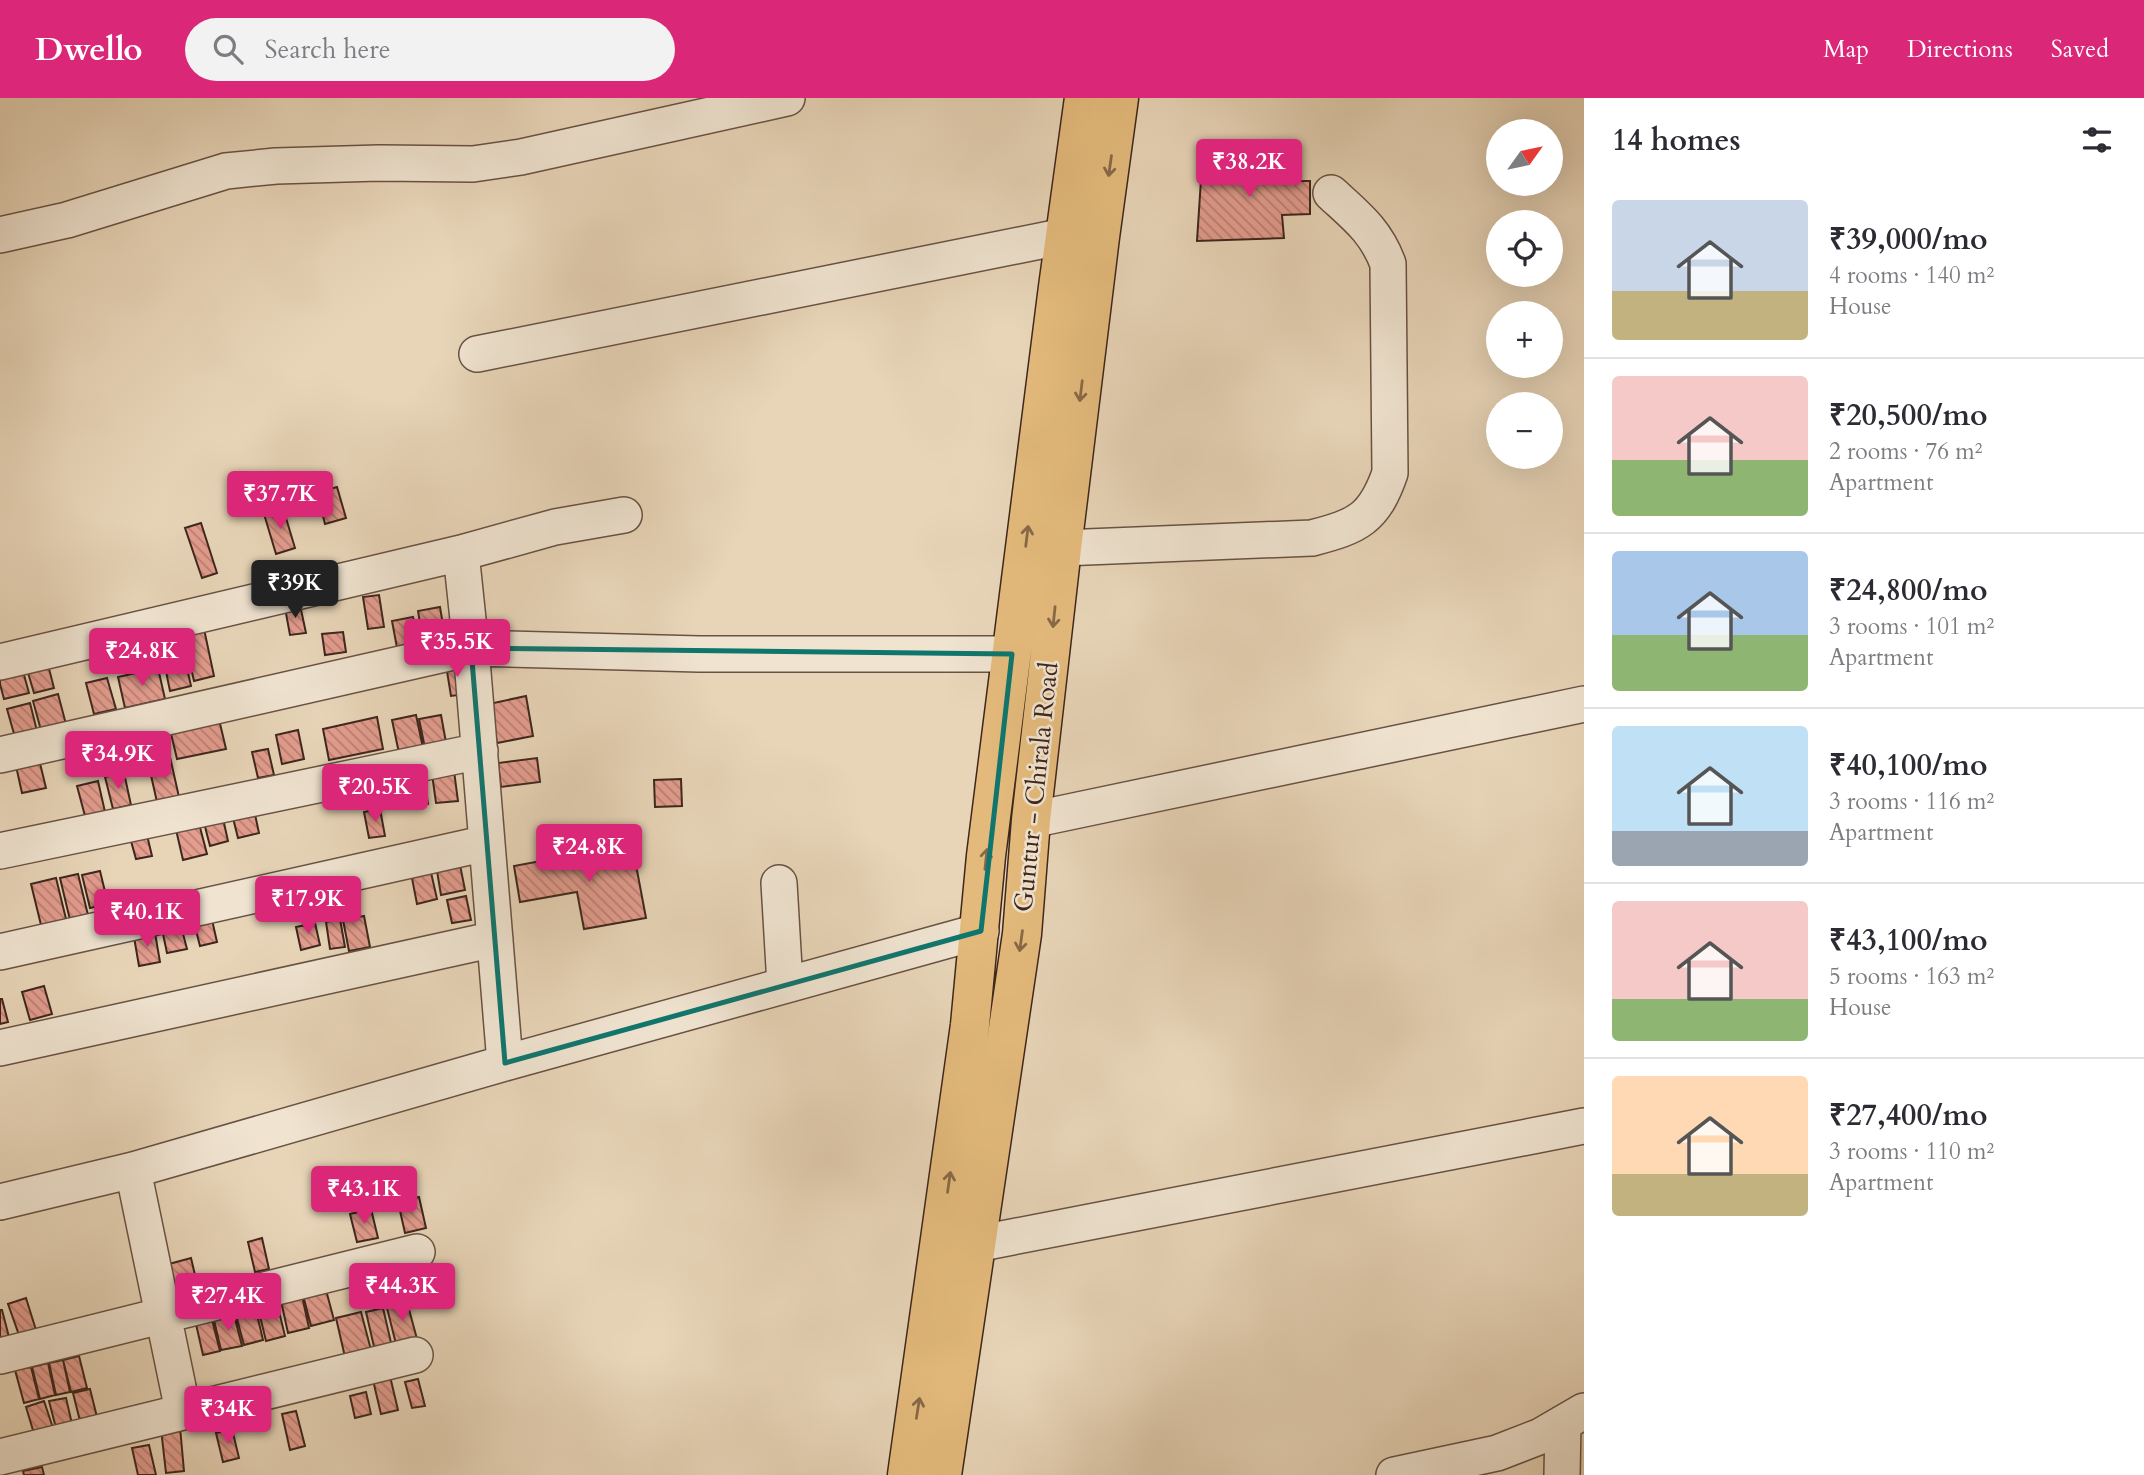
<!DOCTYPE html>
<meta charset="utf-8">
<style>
body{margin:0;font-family:Cardo,serif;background:#f2f2f3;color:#2b2b33;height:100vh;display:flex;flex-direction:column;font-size:26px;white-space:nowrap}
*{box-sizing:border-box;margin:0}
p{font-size:23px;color:#7c7c81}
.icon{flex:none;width:38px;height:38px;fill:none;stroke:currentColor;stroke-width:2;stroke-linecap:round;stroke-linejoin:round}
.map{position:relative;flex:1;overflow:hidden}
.panel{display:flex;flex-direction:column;background:#fff;width:560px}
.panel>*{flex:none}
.needle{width:46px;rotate:57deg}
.controls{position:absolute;left:1486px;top:21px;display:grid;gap:14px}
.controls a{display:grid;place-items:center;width:77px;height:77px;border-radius:50%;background:#fff;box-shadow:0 7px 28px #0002;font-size:35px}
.price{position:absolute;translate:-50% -60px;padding:0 16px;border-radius:7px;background:#db2777;color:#fff;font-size:23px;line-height:46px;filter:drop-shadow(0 2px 4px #0008)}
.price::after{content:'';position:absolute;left:50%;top:42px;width:21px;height:16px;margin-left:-10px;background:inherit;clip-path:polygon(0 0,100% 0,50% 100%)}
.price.selected{background:#222;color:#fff}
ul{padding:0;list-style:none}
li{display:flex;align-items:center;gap:21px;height:175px;padding:0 28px}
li+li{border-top:2px solid #e1e1e2}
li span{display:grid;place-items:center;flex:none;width:196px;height:140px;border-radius:7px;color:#555}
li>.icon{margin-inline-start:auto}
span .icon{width:84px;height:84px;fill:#fffc;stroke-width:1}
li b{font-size:30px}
h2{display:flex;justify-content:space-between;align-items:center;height:84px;padding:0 28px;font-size:30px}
header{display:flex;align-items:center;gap:42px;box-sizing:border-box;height:98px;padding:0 35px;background:#db2777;color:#fff}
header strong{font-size:33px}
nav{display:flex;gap:38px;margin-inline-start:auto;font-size:24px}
.search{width:490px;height:63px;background:#f2f2f3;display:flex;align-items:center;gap:18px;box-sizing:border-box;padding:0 24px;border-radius:38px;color:#7c7c81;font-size:26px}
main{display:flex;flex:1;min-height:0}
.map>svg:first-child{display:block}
.building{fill:url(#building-back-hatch);stroke:#3d261d;stroke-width:2}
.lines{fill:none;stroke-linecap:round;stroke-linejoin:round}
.minor-casing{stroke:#685244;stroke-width:38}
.major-casing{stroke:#3d261d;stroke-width:41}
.minor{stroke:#f0e4d1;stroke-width:35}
.major{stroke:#e4ba7c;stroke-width:38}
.oneway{stroke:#886948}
.marked{fill:none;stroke:#0f766e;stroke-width:5;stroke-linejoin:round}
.labels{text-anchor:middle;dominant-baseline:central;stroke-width:5;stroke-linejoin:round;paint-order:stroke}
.street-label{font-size:26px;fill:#3d261d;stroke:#f0e4d1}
</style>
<header>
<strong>Dwello</strong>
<div class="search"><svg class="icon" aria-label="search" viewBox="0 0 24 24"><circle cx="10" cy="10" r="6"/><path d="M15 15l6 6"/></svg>Search here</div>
<nav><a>Map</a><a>Directions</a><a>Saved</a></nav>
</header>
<main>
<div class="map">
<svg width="1584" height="1377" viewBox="0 0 1584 1377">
<defs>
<pattern id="building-back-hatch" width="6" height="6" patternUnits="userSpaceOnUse" patternTransform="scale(1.75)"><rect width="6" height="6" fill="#e49d8f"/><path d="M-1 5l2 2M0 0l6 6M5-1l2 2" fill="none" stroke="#ba8074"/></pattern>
</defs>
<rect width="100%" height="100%" fill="#e8d5b8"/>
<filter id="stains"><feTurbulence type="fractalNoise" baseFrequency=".00286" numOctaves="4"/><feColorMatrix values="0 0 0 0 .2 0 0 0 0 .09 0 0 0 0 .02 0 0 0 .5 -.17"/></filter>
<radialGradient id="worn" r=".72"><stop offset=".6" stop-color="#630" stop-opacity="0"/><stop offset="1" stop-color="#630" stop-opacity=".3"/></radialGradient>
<path class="building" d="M1289 58 1288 83H1310V116L1282 117 1284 140 1197 143 1202 66Z
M337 389 346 420 325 426 317 395Z
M283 410 295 450 276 456 264 416Z
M201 425 217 475 202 480 185 430Z
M379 497 384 529 368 531 363 499Z
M300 507 306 535 290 537 285 510Z
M440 509 444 533 422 537 418 513Z
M413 519 420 551 398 555 392 523Z
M204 531 214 578 194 583 183 535Z
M179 534 191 588 170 593 159 539Z
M343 534 346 554 325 557 322 536Z
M47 563 54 590 34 595 26 568Z
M463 565 467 596 451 598 446 567Z
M21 566 29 595 4 601 0 586V571Z
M158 570 165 601 125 610 118 579Z
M107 580 116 611 94 616 86 585Z
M58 596 67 630 42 636 33 603Z
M526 598 533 638 497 645 489 606Z
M30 605 38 637 16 643 7 611Z
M218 617 226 651 177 661 169 627Z
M416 617 423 650 399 655 392 622Z
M441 617 447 650 426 655 419 621Z
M377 619 383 651 329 662 323 631Z
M163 628 179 699 157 704 141 633Z
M298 632 304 661 282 666 276 637Z
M268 651 274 677 258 680 252 654Z
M37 653 46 690 22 695 14 659Z
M537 660 540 684 501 689 498 665Z
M454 673 458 703 436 705 432 676Z
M124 675 131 707 113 711 105 679Z
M424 678 428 706 403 709 400 681Z
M681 681 682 708 655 709 654 682Z
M98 683 105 714 85 718 77 688Z
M253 707 259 735 238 740 231 712Z
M380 711 385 738 369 740 364 714Z
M222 716 228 743 210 748 203 721Z
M197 718 207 756 183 762 174 723Z
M145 729 152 758 136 761 128 732Z
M632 746 646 820 584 831 577 794 520 804 514 768Z
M459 762 465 792 441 797 436 767Z
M430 770 437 801 417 806 411 775Z
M100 773 108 806 90 810 82 777Z
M78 776 88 817 70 822 60 780Z
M56 780 67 825 42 831 31 786Z
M466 798 471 822 452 825 447 802Z
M210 813 217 844 200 848 192 817Z
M364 818 370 849 349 853 343 822Z
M340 821 345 849 330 851 326 824Z
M315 825 320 847 301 852 296 829Z
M182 832 187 851 167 855 163 836Z
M155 835 160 864 139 868 134 839Z
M44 888 52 916 30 922 22 894Z
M0 901H2L8 924 0 926Z
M419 1099 426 1130 405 1135 398 1104Z
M371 1111 378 1140 357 1144 350 1116Z
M262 1140 269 1171 255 1174 248 1144Z
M191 1160 199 1194 177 1200 169 1166Z
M428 1171 434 1199 409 1205 402 1177Z
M326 1192 334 1222 311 1228 303 1197Z
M302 1198 309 1230 288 1235 281 1203Z
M26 1200 36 1232 19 1237 8 1206Z
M407 1204 417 1241 396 1246 387 1210Z
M277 1205 285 1238 266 1243 258 1210Z
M383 1210 392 1249 375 1253 366 1214Z
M0 1212H2L10 1243 0 1245Z
M256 1212 263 1242 244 1247 236 1217Z
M361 1214 371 1252 345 1259 336 1220Z
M234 1217 242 1248 221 1252 214 1222Z
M212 1222 220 1253 203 1257 196 1226Z
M79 1258 87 1290 71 1294 63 1262Z
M63 1262 70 1294 56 1297 49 1265Z
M48 1265 55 1297 40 1301 32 1269Z
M31 1269 39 1301 24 1305 15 1272Z
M389 1274 398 1312 381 1316 372 1278Z
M418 1281 425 1308 412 1310 405 1284Z
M90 1291 97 1319 80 1323 73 1295Z
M366 1294 371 1316 355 1320 350 1298Z
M66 1300 72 1326 56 1330 49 1303Z
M44 1303 54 1333 35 1339 26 1309Z
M296 1313 305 1348 290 1352 282 1316Z
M180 1329 184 1373 166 1375 161 1331Z
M232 1331 239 1360 223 1364 216 1335Z
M149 1347 156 1377H138L132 1350Z
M42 1369 44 1377H24L23 1373Z"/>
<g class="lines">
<g class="minor-casing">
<path id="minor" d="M0 137 67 122 226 73 276 68 379 65 473 66 521 59 787 0
M477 256 1065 138
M1062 450 1312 440C1358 428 1374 421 1390 375L1388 166C1376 133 1356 118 1331 95
M461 455 555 429 624 417
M0 564 461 455 471 550 505 965
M0 657 471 550 699 556H1012
M1031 722 1584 606
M0 753 480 653
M779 785 785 887
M0 854 487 745
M0 950 495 841
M133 1072 183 1313
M0 1104 133 1072 505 965 981 833
M976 1146 1584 1028
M0 1258 417 1154
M0 1359 415 1257
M1394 1377 1497 1355 1541 1338 1584 1313
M1562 1377 1563 1325"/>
</g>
<g class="major-casing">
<path id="major" d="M907 1377 970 927 986 758 1058 189 1084 0
M942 1377 1022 836 1031 722 1062 450 1100 139 1119 0"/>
</g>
<use href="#minor" class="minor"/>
<use href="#major" class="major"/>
</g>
<defs><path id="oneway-shaft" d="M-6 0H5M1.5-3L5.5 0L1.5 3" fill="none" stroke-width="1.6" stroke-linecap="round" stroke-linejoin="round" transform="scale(1.75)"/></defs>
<g class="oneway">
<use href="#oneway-shaft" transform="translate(1110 68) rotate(98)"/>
<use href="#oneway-shaft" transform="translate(1081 293) rotate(97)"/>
<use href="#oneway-shaft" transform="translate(1027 438) rotate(-83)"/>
<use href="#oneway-shaft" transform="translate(1054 519) rotate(96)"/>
<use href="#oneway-shaft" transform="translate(986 761) rotate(-84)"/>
<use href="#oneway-shaft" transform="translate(1021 843) rotate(98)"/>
<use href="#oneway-shaft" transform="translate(949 1084) rotate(-82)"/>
<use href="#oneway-shaft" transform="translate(918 1310) rotate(-81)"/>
</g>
<path class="marked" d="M471 550 1012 556 981 833 505 965Z"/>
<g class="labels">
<g class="street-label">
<text transform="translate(1036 689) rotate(-84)">Guntur - Chirala Road</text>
</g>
</g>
<rect width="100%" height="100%" filter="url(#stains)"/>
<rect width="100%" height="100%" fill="url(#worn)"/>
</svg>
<div class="controls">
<a><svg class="needle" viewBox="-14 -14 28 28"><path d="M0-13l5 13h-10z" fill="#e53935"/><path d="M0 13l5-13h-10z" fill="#7c7c81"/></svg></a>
<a><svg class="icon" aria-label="locate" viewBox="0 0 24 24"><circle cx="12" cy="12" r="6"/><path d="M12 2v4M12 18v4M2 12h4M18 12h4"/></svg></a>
<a>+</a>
<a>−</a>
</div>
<b class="price" style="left:1249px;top:101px">₹38.2K</b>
<b class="price" style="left:280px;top:433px">₹37.7K</b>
<b class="price selected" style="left:295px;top:522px">₹39K</b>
<b class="price" style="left:457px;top:581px">₹35.5K</b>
<b class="price" style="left:142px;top:590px">₹24.8K</b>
<b class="price" style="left:118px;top:693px">₹34.9K</b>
<b class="price" style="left:375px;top:726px">₹20.5K</b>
<b class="price" style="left:589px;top:786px">₹24.8K</b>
<b class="price" style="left:308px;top:838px">₹17.9K</b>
<b class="price" style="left:147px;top:851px">₹40.1K</b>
<b class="price" style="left:364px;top:1128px">₹43.1K</b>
<b class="price" style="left:402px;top:1225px">₹44.3K</b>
<b class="price" style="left:228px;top:1235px">₹27.4K</b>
<b class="price" style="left:228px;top:1348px">₹34K</b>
</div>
<section class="panel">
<h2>14 homes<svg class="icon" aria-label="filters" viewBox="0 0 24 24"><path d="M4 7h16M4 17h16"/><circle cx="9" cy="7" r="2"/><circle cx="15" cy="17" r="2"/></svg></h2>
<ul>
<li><span style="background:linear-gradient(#c9d6e8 65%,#c2b280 0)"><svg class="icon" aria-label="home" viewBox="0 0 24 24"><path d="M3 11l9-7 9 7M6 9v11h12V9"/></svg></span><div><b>₹39,000/mo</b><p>4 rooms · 140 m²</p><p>House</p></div></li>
<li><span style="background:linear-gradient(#f6c9c9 60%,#8fb573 0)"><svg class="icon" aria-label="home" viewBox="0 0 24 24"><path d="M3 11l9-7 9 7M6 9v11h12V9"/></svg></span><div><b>₹20,500/mo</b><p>2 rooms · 76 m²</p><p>Apartment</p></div></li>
<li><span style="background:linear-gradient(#a9c7e8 60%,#8fb573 0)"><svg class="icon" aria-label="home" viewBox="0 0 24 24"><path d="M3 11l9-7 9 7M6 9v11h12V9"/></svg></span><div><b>₹24,800/mo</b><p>3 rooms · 101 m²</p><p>Apartment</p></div></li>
<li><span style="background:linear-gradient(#bfe0f5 75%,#9aa5b1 0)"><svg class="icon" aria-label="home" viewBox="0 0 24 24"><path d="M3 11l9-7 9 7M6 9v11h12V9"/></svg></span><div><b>₹40,100/mo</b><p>3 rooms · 116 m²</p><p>Apartment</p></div></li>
<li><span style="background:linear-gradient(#f6c9c9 70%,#8fb573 0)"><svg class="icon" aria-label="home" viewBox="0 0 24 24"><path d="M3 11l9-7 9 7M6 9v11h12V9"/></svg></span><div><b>₹43,100/mo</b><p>5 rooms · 163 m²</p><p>House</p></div></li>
<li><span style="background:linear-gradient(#ffd9b3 70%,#c2b280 0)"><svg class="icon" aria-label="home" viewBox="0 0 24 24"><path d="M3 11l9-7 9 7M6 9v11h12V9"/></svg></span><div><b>₹27,400/mo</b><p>3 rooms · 110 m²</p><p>Apartment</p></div></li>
</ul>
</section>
</main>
